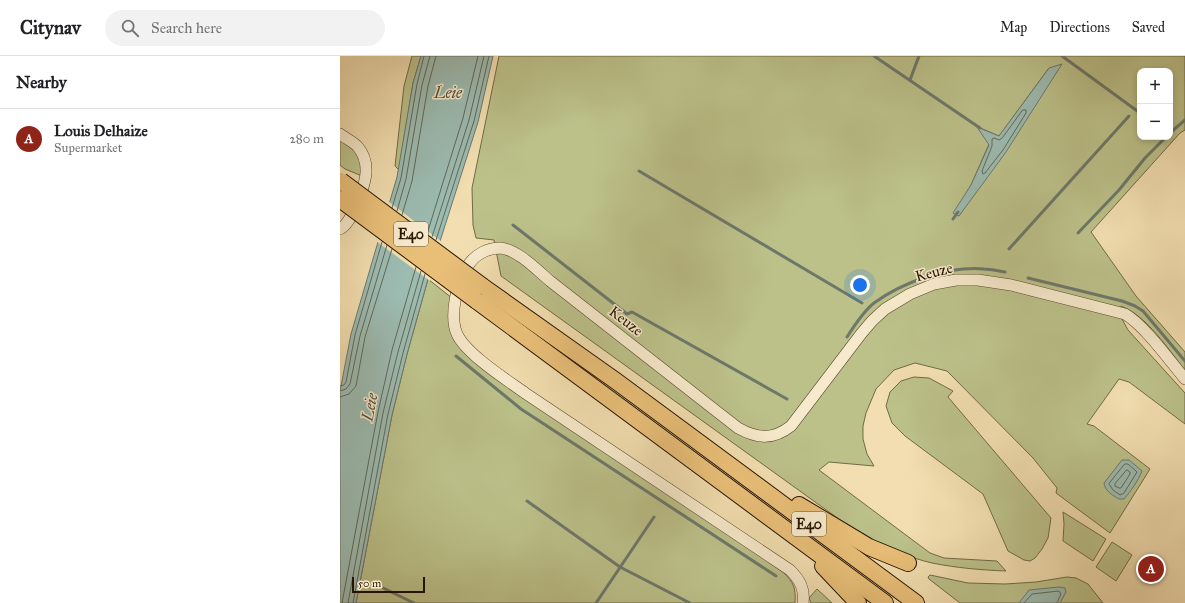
<!DOCTYPE html>
<html lang="en">
<head>
<meta charset="utf-8">
<style>
  body { margin:0; font-family:"IM FELL Great Primer",serif; background:#f2f2f2; color:#202124 }
  .controls { position:absolute; right:12px; top:12px; display:grid; overflow:hidden; border-radius:8px; box-shadow:0 2px 6px #0003 }
  .controls button { width:36px; height:36px; display:grid; place-items:center; padding:0; border:0; border-bottom:1px solid #e0e0e0; background:#fff; color:#202124; font:20px sans-serif }
  .scale { position:absolute; left:12px; bottom:10px; width:73px; box-sizing:border-box; padding-left:4px; border:2px solid #261400; border-top:0; font-size:11px; line-height:14px; white-space:nowrap; color:#261400; -webkit-text-stroke:3px #f7eacc; paint-order:stroke }
  .you { position:absolute; left:520px; top:229px; width:14px; height:14px; margin:-10px; border:3px solid #fff; border-radius:50%; background:#1a73e8; box-shadow:0 0 0 6px #1a73e833 }
  .badge { display:grid; place-items:center; width:26px; height:26px; border-radius:50%; background:#8f2418; color:#fff; font-size:13px; font-weight:700 }
  .pin { position:absolute; translate:-50% -50%; border:2px solid #fff; box-shadow:0 1px 4px #0006 }
  .list { margin:0; padding:0; list-style:none }
  h2 { display:flex; justify-content:space-between; align-items:center; height:52px; margin:0; padding:0 16px; font-size:17px }
  h2 small { font-size:13px; font-weight:400; color:#757577 }
  .list li { display:grid; grid-template-columns:26px 1fr auto; gap:12px; align-items:center; box-sizing:border-box; height:60px; padding:0 16px; border-top:1px solid #e0e0e0 }
  .list b { display:block; font-size:15px; white-space:nowrap }
  .list p { margin:0; font-size:13px; white-space:nowrap; color:#757577 }
  .list em { font-size:13px; font-style:normal; color:#757577 }
  .icon { flex:none; width:22px; height:22px; fill:none; stroke:currentColor; stroke-width:2; stroke-linecap:round; stroke-linejoin:round }
  .map { position:relative; flex:none; width:845px; height:547px; overflow:hidden }
  header { display:flex; align-items:center; gap:24px; box-sizing:border-box; height:56px; padding:0 20px; background:#fff; border-bottom:1px solid #e0e0e0 }
  header strong { font-size:19px }
  nav { display:flex; gap:22px; margin-inline-start:auto; font-size:14px }
  .search { width:280px; height:36px; background:#f2f2f2; display:flex; align-items:center; gap:10px; box-sizing:border-box; padding:0 14px; border-radius:22px; color:#757577; font-size:15px }
  main { display:flex }
  aside { flex:1; background:#fff }
  .map>svg:first-child { display:block }
</style>
</head>
<body>
<header>
<strong>Citynav</strong>
<div class="search"><svg class="icon" aria-label="search" viewBox="0 0 24 24"><circle cx="10" cy="10" r="6"/><path d="M15 15l6 6"/></svg>Search here</div>
<nav><a>Map</a><a>Directions</a><a>Saved</a></nav>
</header>
<main>
<aside>
<h2>Nearby<small></small></h2>
<ul class="list">
<li><span class="badge">A</span><div><b>Louis Delhaize</b><p>Supermarket</p></div><em>280 m</em></li>
</ul>
</aside>
<div class="map">
<svg width="845" height="547" viewBox="0 0 845 547">
  <rect width="100%" height="100%" fill="#f2deb0"/>
  <filter id="stains"><feTurbulence type="fractalNoise" baseFrequency=".005" numOctaves="4"/><feColorMatrix values="0 0 0 0 .2 0 0 0 0 .09 0 0 0 0 .02 0 0 0 .5 -.17"/></filter>
  <radialGradient id="worn" r=".72"><stop offset=".6" stop-color="#630" stop-opacity="0"/><stop offset="1" stop-color="#630" stop-opacity=".3"/></radialGradient>
  <g fill="#bcc18a" stroke="#716a45" fill-rule="evenodd">
    <path d="M72,0H81L73,27L59,114L55,110L64,30Z"/>
    <path d="M159,0H845V74L840,77L751,176L796,240L845,296V314C828,293 807,260 781,250L782,263L788,274L845,337V368L789,326L779,323L747,368L754,370L810,413L770,477L716,437L717,432L693,402L607,315L575,307L554,314L536,333L526,357L523,370V383L527,398L534,410L489,406L479,414L590,497L604,502L657,505L666,515C641,514 617,512 592,507C570,502 549,492 528,484L161,220L154,184L136,182L133,169L132,132ZM709,12L619,160L614,157L631,129L649,88L638,71L659,80ZM800,15H830V81H800Z"/>
    <path d="M0,83C16,95 21,99 22,120L5,113L0,109Z"/>
    <path d="M88,223L112,242L113,278L271,399L443,516C454,527 456,532 455,547H16L52,359L67,298Z"/>
    <path d="M574,321L589,322L613,335L608,341L711,462L708,482L702,493L695,502L690,505L684,504L668,495L643,438L565,380L552,367L546,350L550,336L561,325Z"/>
    <path d="M723,456L766,483L753,505L723,485L724,468Z"/>
    <path d="M772,486L792,499L776,525L756,511Z"/>
    <path d="M590,519L628,527L665,528L696,526L727,521L736,522L748,528L763,547H620L589,523L588,521Z"/>
    <path d="M477,533L492,547H471L469,542Z"/>
  </g>
  <g fill="#9cbbb1" stroke="#6d786a">
    <path d="M81,0H153L138,66L88,223L67,298L52,359L16,547H0V335L11,278L57,121L73,27Z"/>
    <path d="M722,8L666,96L619,160L613,157L631,129L649,89L637,71L659,80L709,12Z"/>
    <path d="M782,404H789L802,415C798,425 791,435 784,443H779C772,439 765,435 764,427Z"/>
    <path d="M719,531L725,532L726,536L720,547H679L689,534Z"/>
  </g>
  <path fill="#f2deb0" d="M48,145L102,186L90,225L36,185Z"/>
  <g fill="none" stroke-linecap="round" stroke-linejoin="round">
    <g stroke="#616858" stroke-width="1">
      <path d="M683,54H686V57L663,94L645,117L643,118L642,115L652,90V83L654,82L659,84L662,82Z"/>
      <path d="M52,152L61,122L77,28L84,0"/>
      <path d="M57,155L66,123L82,29L90,0"/>
      <path d="M62,159L72,125L88,30L96,0"/>
      <path d="M87,178L123,62L138,0"/>
      <path d="M92,181L129,64L144,0"/>
      <path d="M96,184L134,65L149,0"/>
      <path d="M0,330L4,329L6,326L15,279L42,186"/>
      <path d="M0,335L6,333L10,328L20,280L47,189"/>
      <path d="M0,341L9,338L16,330L25,281L52,193"/>
      <path d="M785,408H788L797,416L784,437L780,439L773,434L769,428Z"/>
      <path d="M787,414L790,416V418L781,432H779L775,430V428Z"/>
      <path d="M2,547L38,356L52,294L76,211"/>
      <path d="M8,547L43,357L58,296L81,215"/>
      <path d="M13,547L48,358L63,297L85,218"/>
      <path d="M684,547L692,538L719,535L721,538L717,547"/>
    </g>
    <g stroke="#6d786a" stroke-width="3">
      <path d="M534,0L640,72"/>
      <path d="M722,0L800,57"/>
      <path d="M570,24L579,0"/>
      <path d="M830,77L845,64"/>
      <path d="M299,115L522,247"/>
      <path d="M613,163L618,156"/>
      <path d="M173,169L287,258L292,256L447,343"/>
      <path d="M738,177L779,134L805,102L826,81"/>
      <path d="M669,193L789,60"/>
      <path d="M688,222L782,245L795,250L803,255L845,305"/>
      <path d="M507,281C514,270 524,255 534,247C563,226 608,210 644,213C651,213 658,215 665,216"/>
      <path d="M116,300L181,353L436,520"/>
      <path d="M187,445L280,511L350,547"/>
      <path d="M39,530L74,547"/>
      <path d="M256,547L314,461"/>
    </g>
    <g stroke="#59462c" stroke-width="12">
      <g id="minor">
        <path d="M0,78C5,82 14,86 18,91C33,109 24,131 16,150C12,158 8,169 0,173"/>
        <path d="M463,547C465,533 460,524 450,514L185,337C167,324 126,298 117,278C109,260 117,223 129,208C136,198 148,192 160,192C177,193 197,214 210,225L398,372C418,383 433,384 451,370L521,278L532,265L545,253L570,238L594,228L616,224H638L671,229L785,258C805,270 829,304 845,323"/>
      </g>
    </g>
    <g stroke="#261400" stroke-width="18">
      <g id="highway">
        <path d="M142,230L276,325L576,547"/>
        <path d="M137,245L545,547"/>
        <path d="M459,449L529,491L568,507"/>
        <path d="M483,510L518,547"/>
      </g>
    </g>
    <use href="#minor" stroke="#f7eacc" stroke-width="11"/>
    <use href="#highway" stroke="#e9bf78" stroke-width="16"/>
    <g stroke="#261400" stroke-width="18" stroke-linecap="butt">
      <g id="highway-bridge">
        <path d="M1,125L142,230"/>
        <path d="M0,143L137,245"/>
      </g>
    </g>
    <use href="#highway-bridge" stroke="#e9bf78" stroke-width="16"/>
  </g>
  <g text-anchor="middle" stroke-width="3" stroke-linejoin="round" paint-order="stroke">
    <g fill="#f7eacc" stroke="#65543d" stroke-width="1">
      <rect x="54" y="166" width="34" height="24" rx="3"/>
      <rect x="452" y="456" width="34" height="24" rx="3"/>
    </g>
    <g font-size="14" font-weight="bold" fill="#261400">
      <text x="71" y="183">E40</text>
      <text x="469" y="473">E40</text>
    </g>
    <g font-size="15" fill="#261400" stroke="#f7eacc">
      <text transform="translate(594 216) rotate(-14)" y="5">Keuze</text>
      <text transform="translate(286 265) rotate(38)" y="5">Keuze</text>
    </g>
    <g font-size="16" font-style="italic" fill="#4f4e3e" stroke="#f7eacc">
      <text x="108" y="42">Leie</text>
      <text transform="translate(29 351) rotate(-79)" y="6">Leie</text>
    </g>
  </g>
  <rect width="100%" height="100%" filter="url(#stains)"/>
  <rect width="100%" height="100%" fill="url(#worn)"/>
</svg>
<div class="controls">
<button>+</button>
<button>−</button>
</div>
<div class="scale">50 m</div>
<div class="you"></div>
<div class="pin badge" style="left:811px;top:513px">A</div>
</div>
</main>
</body>
</html>
